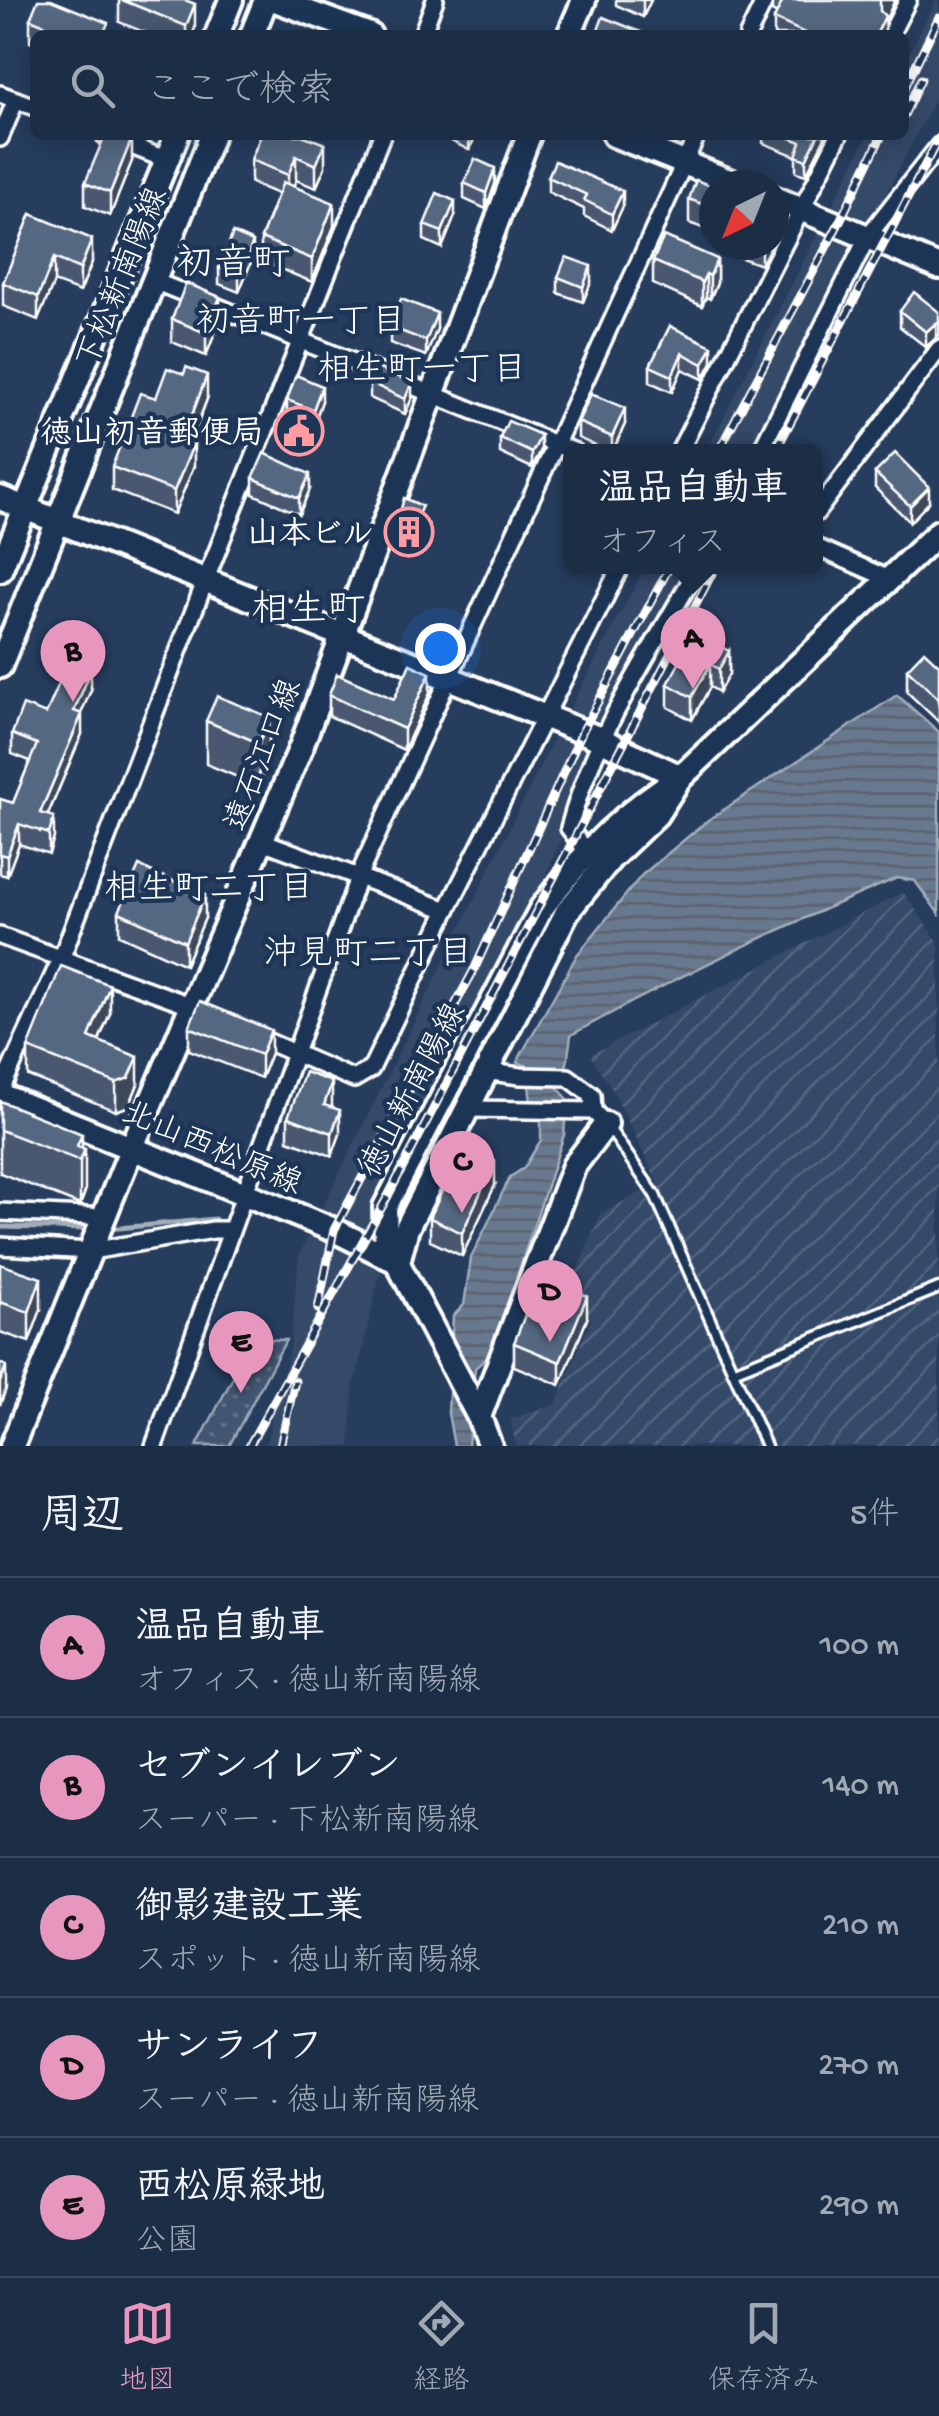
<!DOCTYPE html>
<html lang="ja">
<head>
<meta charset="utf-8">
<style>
  body { margin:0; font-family:"Gochi Hand","Klee One",sans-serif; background:#293a51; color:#f1f3f6 }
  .compass { position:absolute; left:699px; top:170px; width:90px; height:90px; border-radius:50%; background:#1c2e46; box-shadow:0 5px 25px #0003; rotate:223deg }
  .you { position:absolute; left:440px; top:648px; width:35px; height:35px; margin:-25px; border:8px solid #fff; border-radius:50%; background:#1a73e8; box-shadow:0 0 0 15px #1a73e833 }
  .badge { display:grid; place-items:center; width:65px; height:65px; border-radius:50%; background:#e797bd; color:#111; font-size:32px; font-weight:700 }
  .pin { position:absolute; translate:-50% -82px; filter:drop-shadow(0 2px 5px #0008) }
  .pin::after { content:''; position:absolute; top:52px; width:35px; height:30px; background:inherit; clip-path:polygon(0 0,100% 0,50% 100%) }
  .popup { position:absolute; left:563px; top:444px; width:260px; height:130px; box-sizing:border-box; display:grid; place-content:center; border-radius:15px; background:#1c2e46; filter:drop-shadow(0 2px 8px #0005); font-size:32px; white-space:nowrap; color:#a0a8b3 }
  .popup b { font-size:38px; color:#f1f3f6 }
  .popup::after { content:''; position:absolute; left:50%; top:100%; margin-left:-20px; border:20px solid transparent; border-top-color:#1c2e46 }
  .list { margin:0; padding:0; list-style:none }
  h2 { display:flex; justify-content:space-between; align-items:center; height:130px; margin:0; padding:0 40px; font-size:42px }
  h2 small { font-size:32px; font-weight:400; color:#a0a8b3 }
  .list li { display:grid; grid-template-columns:65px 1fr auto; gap:30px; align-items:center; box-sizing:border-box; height:140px; padding:0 40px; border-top:2px solid #3a4a5f }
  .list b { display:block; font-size:38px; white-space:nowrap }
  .list p { margin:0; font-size:32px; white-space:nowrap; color:#a0a8b3 }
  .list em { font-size:32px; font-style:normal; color:#a0a8b3 }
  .icon { flex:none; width:55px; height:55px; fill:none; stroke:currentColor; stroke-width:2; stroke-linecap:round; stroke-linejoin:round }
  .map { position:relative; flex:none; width:939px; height:1446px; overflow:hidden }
  .search { position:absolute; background:#1c2e46; box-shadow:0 5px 25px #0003; left:30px; right:30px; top:30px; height:110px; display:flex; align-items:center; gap:25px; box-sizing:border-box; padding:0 35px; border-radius:15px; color:#a0a8b3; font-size:38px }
  .sheet { height:830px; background:#1c2e46 }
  nav { display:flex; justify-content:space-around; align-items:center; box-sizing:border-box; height:140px; border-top:2px solid #3a4a5f; background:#1c2e46; font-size:28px; color:#a0a8b3 }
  nav a { display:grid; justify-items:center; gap:5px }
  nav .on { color:#e797bd }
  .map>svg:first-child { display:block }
</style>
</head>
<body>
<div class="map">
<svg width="939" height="1446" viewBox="0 0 939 1446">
  <defs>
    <pattern id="industrial-furrows" width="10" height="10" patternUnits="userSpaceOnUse" patternTransform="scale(2.5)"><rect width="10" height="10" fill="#344a68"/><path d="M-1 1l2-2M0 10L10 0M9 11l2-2" fill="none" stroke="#52657f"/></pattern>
    <pattern id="grass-dots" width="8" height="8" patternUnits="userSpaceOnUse" patternTransform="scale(2.5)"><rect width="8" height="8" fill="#425672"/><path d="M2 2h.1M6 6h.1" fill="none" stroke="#5e6f87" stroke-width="1.8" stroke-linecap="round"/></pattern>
    <pattern id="water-rules" width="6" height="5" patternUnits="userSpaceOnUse" patternTransform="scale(2.5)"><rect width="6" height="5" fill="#67788e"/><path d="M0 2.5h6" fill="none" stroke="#5a626d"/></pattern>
  </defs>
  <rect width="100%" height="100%" fill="#263d5e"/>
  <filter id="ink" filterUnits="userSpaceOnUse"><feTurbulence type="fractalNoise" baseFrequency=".01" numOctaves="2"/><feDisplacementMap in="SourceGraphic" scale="20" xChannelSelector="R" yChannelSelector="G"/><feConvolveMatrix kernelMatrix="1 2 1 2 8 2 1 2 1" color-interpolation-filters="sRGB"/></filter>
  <g filter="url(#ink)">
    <g fill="#344a68">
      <path d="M936,0H939V91L754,451L706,452L868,135H904V64Z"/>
      <path d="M645,567H695L618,719L508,955L379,1279L353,1390L350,1446H265L290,1347L299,1255L555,736Z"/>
    </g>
    <path fill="url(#industrial-furrows)" d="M903,892L939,942V1446H516L510,1419L556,1404L591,1319L568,1293L600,1214L658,1183L612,1089L590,1055Z"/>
    <path fill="url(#grass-dots)" stroke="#a0aab8" stroke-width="2.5" d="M253,1339L286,1340L229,1446H197Z"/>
    <path fill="url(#water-rules)" stroke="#a4aebb" stroke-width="2.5" d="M897,695L939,732V914L915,881L897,878C785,925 677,976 571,1035L567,1064L557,1087L567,1098L564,1135L491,1354L475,1368L468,1446H454L448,1413L453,1316L464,1305L471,1258L510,1177L524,1168L541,1140V1121L531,1103L527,1066L517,1062L577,955L642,875L708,820Z"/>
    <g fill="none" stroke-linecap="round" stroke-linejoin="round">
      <g stroke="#a4aebb" stroke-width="5">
        <path d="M0,1227L92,1229"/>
        <path d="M108,1229L215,1219"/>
      </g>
      <g stroke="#fff" stroke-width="15">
        <g id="lane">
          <path d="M609,1128L655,1195L766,1446"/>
          <path d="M733,1371L939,1288"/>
        </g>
      </g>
      <g stroke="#fff" stroke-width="22">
        <g id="street">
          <path d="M422,35L435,0"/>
          <path d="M748,35L765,0"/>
          <path d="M890,35L908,0"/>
          <path d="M0,94L35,107"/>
          <path d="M104,135L167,160"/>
          <path d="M0,138L16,100"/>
          <path d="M154,281L575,452"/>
          <path d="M679,452L839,135"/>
          <path d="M760,452L868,236L939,146"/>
          <path d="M816,513L939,349"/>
          <path d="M816,547L889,579"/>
          <path d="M262,841L447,910"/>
          <path d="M588,853L569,828C594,734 651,651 699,566"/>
          <path d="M0,936L198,1008"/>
          <path d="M255,1036L354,1079L371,1069L447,910L621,566"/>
          <path d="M484,1071L520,1076L568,1077L592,1095L593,1111"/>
          <path d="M0,1092L61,959L206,579L382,135"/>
          <path d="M467,1109L593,1111L606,1124"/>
          <path d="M0,1212L106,1217"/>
          <path d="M0,1246L91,1251L213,1230H230"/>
          <path d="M154,1446L359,875L697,135"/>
        </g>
      </g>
      <g stroke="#fff" stroke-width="30">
        <g id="secondary">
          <path d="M275,0L370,35"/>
          <path d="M217,35L231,0"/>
          <path d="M252,35L266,0"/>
          <path d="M569,35L584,0"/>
          <path d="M614,135L739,185"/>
          <path d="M774,198L939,267"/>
          <path d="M0,498L593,736L681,777"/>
          <path d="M0,570L177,135"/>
          <path d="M0,666L212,135"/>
          <path d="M0,1095L334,1230L398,1262"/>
          <path d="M398,1262L407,1228L567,912L610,859L656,815L676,784"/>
          <path d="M479,1417L574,1166L606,1124"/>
          <path d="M12,1446L132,1147L301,747L529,135"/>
          <path d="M490,1446L479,1417L386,1241L385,1207L541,909C579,857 626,810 681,777L939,532"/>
        </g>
      </g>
      <use href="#lane" stroke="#1d3557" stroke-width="8"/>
      <use href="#street" stroke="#1d3557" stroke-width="15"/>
      <use href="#secondary" stroke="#1d3557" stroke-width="22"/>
      <g stroke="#fff" stroke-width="9">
        <g id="rail">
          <path d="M904,89L939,17"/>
          <path d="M904,115L921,79"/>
          <path d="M718,452L837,227L882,135"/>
          <path d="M775,452L939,138"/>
          <path d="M318,1309L334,1230L475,968L582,732L670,566"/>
          <path d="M249,1446L388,1196L716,566"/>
          <path d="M280,1446L295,1381"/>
        </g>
      </g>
      <use href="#rail" stroke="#1d3557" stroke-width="5" stroke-dasharray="15" stroke-linecap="butt"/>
    </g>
    <g fill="#49596f" stroke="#fff" stroke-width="2.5">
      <path d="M119,0H185L195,28L192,35H151L119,22Z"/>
      <path d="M616,0H651L643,17L616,5Z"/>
      <path d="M772,0H895L885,21V35H774V19L777,14L772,11Z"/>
      <path d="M30,19L108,35H35V44L30,42Z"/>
      <path d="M261,135L325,167L316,188L296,180L293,186L334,226L312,282L261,261V238L278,194L251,183V160Z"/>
      <path d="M439,135H476L469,150Z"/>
      <path d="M763,135H826L806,175L796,172V156L763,143Z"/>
      <path d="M132,161L110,216L85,206V183Z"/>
      <path d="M548,177L623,206L612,230L584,216V209L548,192Z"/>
      <path d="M464,183L495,184L486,209L464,199Z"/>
      <path d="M714,187V232L689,223V199Z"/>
      <path d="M31,214L92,262L80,292L54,282L38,320L3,306V283Z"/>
      <path d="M455,216L442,248L424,240V225Z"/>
      <path d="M722,245H771L761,265L722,251Z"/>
      <path d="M253,257L239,292L219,284V268Z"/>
      <path d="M717,259V283L710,299L706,297L702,306L653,284V261Z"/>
      <path d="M558,277L591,282L583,302L558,293Z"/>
      <path d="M900,311L939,312V340L936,338L926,347L900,327Z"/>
      <path d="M172,319L220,320L206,356L172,342Z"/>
      <path d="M670,326L712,362L703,379L682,369L672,392L650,382V366Z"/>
      <path d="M390,327L437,329L426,356L390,343Z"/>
      <path d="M370,383L412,398L405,414L370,398Z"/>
      <path d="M207,399L191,442L194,466L174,514L112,490V467Z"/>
      <path d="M287,400L322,401L313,426L287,416Z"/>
      <path d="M578,422L625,424L613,452H609L578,438Z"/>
      <path d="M500,438L541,450L532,468L500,453Z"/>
      <path d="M875,473L929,502L910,522L875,488Z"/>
      <path d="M253,478L310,489L299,514L253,494Z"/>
      <path d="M422,521L428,539L421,554L396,543V527Z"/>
      <path d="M729,651V674L719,692L710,687L692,720L668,707V684Z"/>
      <path d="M939,665V722L907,692V669Z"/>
      <path d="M91,690L81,713L82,734L48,815L54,837L49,854L19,844L7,876L0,874V799L13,803L30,761L12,754V734Z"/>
      <path d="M430,693L404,750L329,716V695L394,699Z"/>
      <path d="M269,717V761L259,786L206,764V721Z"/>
      <path d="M119,912L205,918L185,965L119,935Z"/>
      <path d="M110,1013L99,1041L138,1084L129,1106L116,1111L28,1076V1048Z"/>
      <path d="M189,1027L271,1053L261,1078L189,1050Z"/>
      <path d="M0,1101L82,1148L85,1192L80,1205L0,1173Z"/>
      <path d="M332,1106L340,1134L332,1156L288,1140V1117Z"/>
      <path d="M495,1185L462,1256L430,1241V1218Z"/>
      <path d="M0,1264L41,1309L29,1342L0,1332Z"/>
      <path d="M587,1319L560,1385L514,1366V1343Z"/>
    </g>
    <g fill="#3c485a" stroke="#fff" stroke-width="2.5">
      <path d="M643,0H651L643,17Z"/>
      <path d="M880,0H895L885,21V35H876Z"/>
      <path d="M195,4V28L192,35H186V26Z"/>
      <path d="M469,135H476L469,150Z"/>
      <path d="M818,135H826L806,175V160Z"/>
      <path d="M132,138V161L110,216V193Z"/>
      <path d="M325,144V167L316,188V165Z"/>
      <path d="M296,156V180L288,199V175Z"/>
      <path d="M495,168V184L486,209V193Z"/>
      <path d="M623,191V206L612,230V214Z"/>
      <path d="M455,201V216L442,248V232Z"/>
      <path d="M334,203V226L312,282V259Z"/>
      <path d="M777,211V234L774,239V216Z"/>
      <path d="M92,239V262L80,292V269Z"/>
      <path d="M253,242V257L239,292V276Z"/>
      <path d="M761,245H771L761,265Z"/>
      <path d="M54,258V282L38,320V297Z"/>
      <path d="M717,259V283L710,299V276Z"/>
      <path d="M591,266V282L583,302V287Z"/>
      <path d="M706,274V297L702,306V282Z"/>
      <path d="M220,297V320L206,356V333Z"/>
      <path d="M437,313V329L426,356V341Z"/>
      <path d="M936,323V338L926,347V332Z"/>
      <path d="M712,346V362L703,379V364Z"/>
      <path d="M682,353V369L672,392V376Z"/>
      <path d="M207,375V399L183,462V439Z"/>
      <path d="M412,382V398L405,414V399Z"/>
      <path d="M322,386V401L313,426V410Z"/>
      <path d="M625,408V424L612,452V437Z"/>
      <path d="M541,435V450L532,468V453Z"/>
      <path d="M194,443V466L174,514V491Z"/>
      <path d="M310,474V489L299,514V498Z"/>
      <path d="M929,487V502L910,522V506Z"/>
      <path d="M428,524V539L421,554V538Z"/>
      <path d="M729,651V674L719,692V669Z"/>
      <path d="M710,664V687L692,720V697Z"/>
      <path d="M91,670V690L74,730V711Z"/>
      <path d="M430,673V693L404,750V729Z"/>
      <path d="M82,714V734L40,833V813Z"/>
      <path d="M269,717V761L259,786V743Z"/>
      <path d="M54,817V837L49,854V834Z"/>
      <path d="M19,824V844L7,876V856Z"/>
      <path d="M205,895V918L185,965V942Z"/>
      <path d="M110,985V1013L89,1064V1037Z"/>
      <path d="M271,1030V1053L261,1078V1055Z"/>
      <path d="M138,1057V1084L129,1106L116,1111V1083Z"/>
      <path d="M332,1082V1106L324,1128V1105Z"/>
      <path d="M340,1110V1134L332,1156V1133Z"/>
      <path d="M82,1134V1157L85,1149V1192L80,1205V1161L77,1146Z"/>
      <path d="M495,1161V1185L462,1256V1233Z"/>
      <path d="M41,1278V1309L29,1342V1312Z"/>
      <path d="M587,1296V1319L560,1385V1362Z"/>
      <path d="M6,1366V1389L0,1405V1382Z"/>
    </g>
    <g fill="#556781" stroke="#fff" stroke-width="2.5">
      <path d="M38,0H51L108,23L103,35H71L30,19Z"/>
      <path d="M122,0H185L195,4L186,26Z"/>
      <path d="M783,0H880V11L885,16L876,35H809L774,19Z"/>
      <path d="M603,17L648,35H596Z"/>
      <path d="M105,135H125L132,138L110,193L85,183Z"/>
      <path d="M261,135H302L325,144L316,165L296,156L288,175L251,160Z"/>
      <path d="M783,135H818L806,160L796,156L801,142Z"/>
      <path d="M475,159L495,168L486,193L464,183Z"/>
      <path d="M555,161L623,191L612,214L584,200L587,195L548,177Z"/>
      <path d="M696,180L714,187V209L689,199Z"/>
      <path d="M283,182L334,203L312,259L261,238Z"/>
      <path d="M437,193L455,201L442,232L424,225Z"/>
      <path d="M31,214L92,239L80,269L54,258L38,297L3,283Z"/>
      <path d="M233,233L253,242L239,276L219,268Z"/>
      <path d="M664,236L717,259L710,276L706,274L702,282L653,261Z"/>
      <path d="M566,257L591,266L583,287L558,277Z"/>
      <path d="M186,283L220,297L206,333L172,319Z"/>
      <path d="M914,292L939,312V324L936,323L926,332L900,311Z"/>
      <path d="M401,299L437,313L426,341L390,327Z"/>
      <path d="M670,326L712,346L703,364L682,353L672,376L650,366Z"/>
      <path d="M186,367L207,375L183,439L194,443L174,491L112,467L140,393L156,398L167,368L184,374Z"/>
      <path d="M377,368L412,382L405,399L370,383Z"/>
      <path d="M296,375L322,386L313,410L287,400Z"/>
      <path d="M591,394L625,408L612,437L578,422Z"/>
      <path d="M508,421L541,435L532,453L500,438Z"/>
      <path d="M264,453L310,474L299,498L253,478Z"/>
      <path d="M895,453L929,487L910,506L875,473Z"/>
      <path d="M404,498L422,506L416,519L428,524L421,538L396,527Z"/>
      <path d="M695,633L729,651L719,669L710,664L692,697L668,684Z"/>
      <path d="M924,651L939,665V699L907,669Z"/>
      <path d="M69,660L91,670L74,711L82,714L40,813L54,817L49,834L19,824L7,856L0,854V799L13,803L37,744L12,734L23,705L46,714Z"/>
      <path d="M410,664L430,673L404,729L329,695L337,674L394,699Z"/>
      <path d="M217,696L269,717L259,743L206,721Z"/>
      <path d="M139,866L205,895L185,942L119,912Z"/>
      <path d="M61,966L110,985L89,1037L138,1057L129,1078L116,1083L28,1048Z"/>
      <path d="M200,1001L271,1030L261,1055L189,1027Z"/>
      <path d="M305,1072L332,1082L324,1105L340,1110L332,1133L288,1117Z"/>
      <path d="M0,1101L82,1134L77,1146L85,1149L80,1161L0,1130Z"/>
      <path d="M462,1146L495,1161L462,1233L430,1218Z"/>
      <path d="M0,1264L41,1278L29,1312L0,1302Z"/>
      <path d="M540,1277L587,1296L560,1362L514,1343Z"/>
      <path d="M0,1363L6,1366L0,1382Z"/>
    </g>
  </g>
  <defs>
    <g id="civic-ring" transform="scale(2.5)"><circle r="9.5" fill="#1d3557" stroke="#ff9aa2" stroke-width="1.5"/><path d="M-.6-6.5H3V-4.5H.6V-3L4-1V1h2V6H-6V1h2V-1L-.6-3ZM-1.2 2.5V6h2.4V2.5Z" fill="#ff9aa2"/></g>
    <g id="building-ring" transform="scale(2.5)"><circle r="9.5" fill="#1d3557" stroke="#ff9aa2" stroke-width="1.5"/><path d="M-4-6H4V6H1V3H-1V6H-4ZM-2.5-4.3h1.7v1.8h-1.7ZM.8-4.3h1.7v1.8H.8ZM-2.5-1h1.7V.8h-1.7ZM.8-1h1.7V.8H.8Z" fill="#ff9aa2"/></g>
  </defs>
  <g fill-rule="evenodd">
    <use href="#civic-ring" x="299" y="431"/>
    <use href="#building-ring" x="409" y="532"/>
  </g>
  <g text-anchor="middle" stroke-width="9" stroke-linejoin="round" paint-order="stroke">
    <g font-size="32" fill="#fff" stroke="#1d3557">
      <text transform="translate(120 277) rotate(-68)" y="11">下松新南陽線</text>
      <text transform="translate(261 754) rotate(-69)" y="11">遠石江口線</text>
      <text transform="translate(410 1089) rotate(-62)" y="11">徳山新南陽線</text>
      <text transform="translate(213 1146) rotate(23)" y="11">北山西松原線</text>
    </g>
    <g font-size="32" font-weight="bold" fill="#fff" stroke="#1d3557" text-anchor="end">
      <text x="264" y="442">徳山初音郵便局</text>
      <text x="374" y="543">山本ビル</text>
    </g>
    <g font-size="35" fill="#fff" stroke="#1d3557">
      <text x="301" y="331">初音町一丁目</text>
      <text x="422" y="379">相生町一丁目</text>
      <text x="209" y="898">相生町二丁目</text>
      <text x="368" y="963">沖見町二丁目</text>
    </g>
    <g font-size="38" fill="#fff" stroke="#1d3557">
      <text x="233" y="274">初音町</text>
      <text x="308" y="620">相生町</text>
    </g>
  </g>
</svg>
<svg class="compass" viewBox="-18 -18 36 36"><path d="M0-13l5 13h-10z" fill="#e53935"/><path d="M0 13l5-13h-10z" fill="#a0a8b3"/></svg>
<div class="you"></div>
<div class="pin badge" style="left:693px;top:689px">A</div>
<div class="popup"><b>温品自動車</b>オフィス</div>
<div class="pin badge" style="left:73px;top:702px">B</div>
<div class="pin badge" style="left:462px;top:1213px">C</div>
<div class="pin badge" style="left:550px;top:1342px">D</div>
<div class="pin badge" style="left:241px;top:1393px">E</div>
<div class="search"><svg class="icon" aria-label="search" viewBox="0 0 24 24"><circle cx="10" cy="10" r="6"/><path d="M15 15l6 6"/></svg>ここで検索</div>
</div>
<section class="sheet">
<h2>周辺<small>5件</small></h2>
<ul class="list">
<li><span class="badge">A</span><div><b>温品自動車</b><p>オフィス · 徳山新南陽線</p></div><em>100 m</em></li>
<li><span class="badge">B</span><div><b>セブンイレブン</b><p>スーパー · 下松新南陽線</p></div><em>140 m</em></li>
<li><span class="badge">C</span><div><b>御影建設工業</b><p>スポット · 徳山新南陽線</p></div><em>210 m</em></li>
<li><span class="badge">D</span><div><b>サンライフ</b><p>スーパー · 徳山新南陽線</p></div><em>270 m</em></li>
<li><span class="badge">E</span><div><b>西松原緑地</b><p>公園</p></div><em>290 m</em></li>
</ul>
</section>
<nav>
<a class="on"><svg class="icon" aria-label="map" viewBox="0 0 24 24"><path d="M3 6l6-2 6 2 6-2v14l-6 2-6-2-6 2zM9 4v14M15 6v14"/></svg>地図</a>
<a><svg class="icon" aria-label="directions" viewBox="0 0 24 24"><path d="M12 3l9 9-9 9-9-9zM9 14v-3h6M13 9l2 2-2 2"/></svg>経路</a>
<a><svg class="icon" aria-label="saved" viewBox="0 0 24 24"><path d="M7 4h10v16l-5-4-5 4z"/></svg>保存済み</a>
</nav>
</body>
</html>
